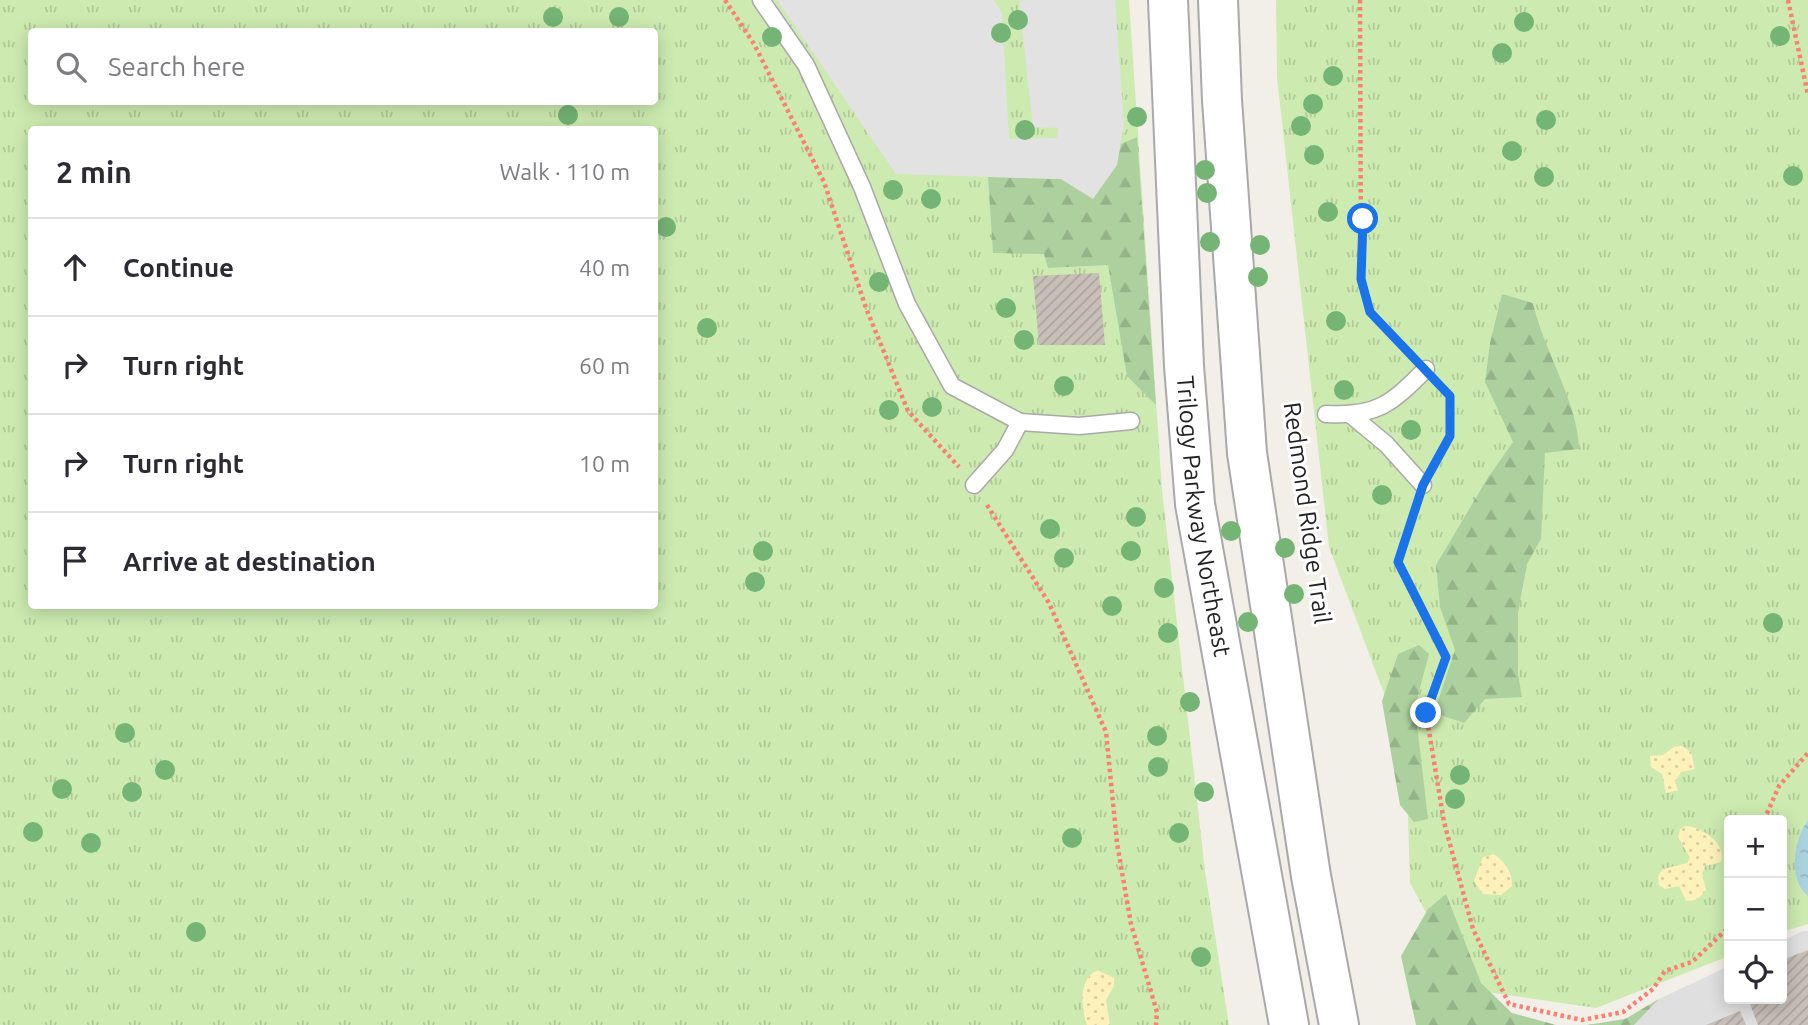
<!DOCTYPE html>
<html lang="en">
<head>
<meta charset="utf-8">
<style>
  body { margin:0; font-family:Ubuntu,sans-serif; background:#f2f2f3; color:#2b2b33 }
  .controls { position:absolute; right:21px; bottom:21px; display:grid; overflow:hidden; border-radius:7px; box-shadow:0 4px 18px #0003 }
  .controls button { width:63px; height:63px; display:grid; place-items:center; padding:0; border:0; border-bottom:2px solid #e1e1e2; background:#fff; color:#2b2b33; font:35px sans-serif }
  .stop { position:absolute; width:21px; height:21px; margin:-16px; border:5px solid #1a73e8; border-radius:50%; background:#fff }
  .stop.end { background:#1a73e8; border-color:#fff; box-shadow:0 2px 7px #0008 }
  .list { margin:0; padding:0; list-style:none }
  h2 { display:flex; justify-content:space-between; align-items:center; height:91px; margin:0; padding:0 28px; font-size:30px }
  h2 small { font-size:23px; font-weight:400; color:#7c7c81 }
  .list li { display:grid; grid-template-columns:46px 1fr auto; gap:21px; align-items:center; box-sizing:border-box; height:98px; padding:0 28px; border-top:2px solid #e1e1e2 }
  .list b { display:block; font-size:26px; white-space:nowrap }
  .list em { font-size:23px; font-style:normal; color:#7c7c81 }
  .icon { flex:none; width:38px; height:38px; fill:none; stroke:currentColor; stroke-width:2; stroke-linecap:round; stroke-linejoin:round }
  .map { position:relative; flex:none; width:1808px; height:1025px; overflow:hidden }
  .search { position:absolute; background:#fff; box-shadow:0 4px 18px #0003; left:28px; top:28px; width:630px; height:77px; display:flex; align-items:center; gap:18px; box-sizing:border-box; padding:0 24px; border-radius:7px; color:#7c7c81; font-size:26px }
  .panel { position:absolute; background:#fff; box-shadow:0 4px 18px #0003; left:28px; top:126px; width:630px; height:483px; border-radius:7px }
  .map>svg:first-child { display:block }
</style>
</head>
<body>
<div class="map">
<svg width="1808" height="1025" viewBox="0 0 1808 1025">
  <defs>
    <pattern id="grass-tufts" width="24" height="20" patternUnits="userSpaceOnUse" patternTransform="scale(1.75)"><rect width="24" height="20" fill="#cdebb0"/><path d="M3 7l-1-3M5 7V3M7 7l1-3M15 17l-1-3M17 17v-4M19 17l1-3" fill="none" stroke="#b0c997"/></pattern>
    <pattern id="forest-firs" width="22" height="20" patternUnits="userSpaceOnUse" patternTransform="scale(1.75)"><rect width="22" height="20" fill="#add19e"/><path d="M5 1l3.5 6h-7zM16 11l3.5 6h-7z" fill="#95b388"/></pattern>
    <pattern id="sand-dots" width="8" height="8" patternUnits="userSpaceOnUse" patternTransform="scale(1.75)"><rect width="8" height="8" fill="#fff1ba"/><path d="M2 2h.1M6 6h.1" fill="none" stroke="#dacea0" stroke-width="1.8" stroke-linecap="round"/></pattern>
    <pattern id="water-ripples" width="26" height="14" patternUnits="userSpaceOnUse" patternTransform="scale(1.75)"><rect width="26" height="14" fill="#aad3df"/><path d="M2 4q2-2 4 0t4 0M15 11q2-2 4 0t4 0" fill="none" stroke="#92b5bf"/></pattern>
    <pattern id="building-hatch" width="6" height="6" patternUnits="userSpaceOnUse" patternTransform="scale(1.75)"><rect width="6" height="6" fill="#c7bfb8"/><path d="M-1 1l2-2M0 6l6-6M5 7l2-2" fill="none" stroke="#aba49e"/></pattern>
  </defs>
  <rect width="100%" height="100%" fill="#f2efe9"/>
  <path fill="#e0dfdf" d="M1803,931H1808V1025H1634L1659,999L1729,966V999H1782V941Z"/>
  <g fill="url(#grass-tufts)" fill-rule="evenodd">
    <path d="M0,0H1129L1162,490L1205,871L1229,1025H0ZM32,32H654V102H32ZM32,130H654V606H32Z"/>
    <path d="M1276,0H1808V924L1782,932V820H1729V956L1596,1008L1467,989L1410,883L1406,752L1329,547L1277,77Z"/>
  </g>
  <g fill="url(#forest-firs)">
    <path d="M1137,137L1156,405L1127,376L1108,265L1048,268L1044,254L993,253L988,177L1062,179L1093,198L1116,165L1121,144Z"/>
    <path d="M1502,294L1533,303C1544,352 1578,402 1579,449L1545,453L1541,539L1527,564L1518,613V674L1522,697L1485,699L1464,723L1434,713L1455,650L1440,607L1436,565L1487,479L1513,442L1485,382L1490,343Z"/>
    <path d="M1419,645L1429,654L1415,707L1428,819L1414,822L1400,805L1382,701L1398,654Z"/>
    <path d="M1446,894L1481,983L1512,1013L1556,1025H1416L1401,956L1428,909Z"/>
    <path d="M1659,999L1634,1025H1587L1625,1019Z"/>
  </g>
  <g fill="url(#sand-dots)">
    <path d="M1682,746L1691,752L1695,769L1681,772L1675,782L1678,790L1666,793L1662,774L1651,767L1650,756L1663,755L1674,747Z"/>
    <path d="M1685,826C1702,827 1727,843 1721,862L1705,866L1702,874L1706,890C1700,898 1696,901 1686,901L1679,886L1665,889L1659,885L1658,876L1663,869L1687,863L1690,858L1678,837L1680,829Z"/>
    <path d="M1494,854C1506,863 1512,872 1512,886L1501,895L1483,894L1474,881L1483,857Z"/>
    <path d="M1097,970L1114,978V986L1106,1000L1110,1025H1087C1081,1007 1078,980 1097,970Z"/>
  </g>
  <path fill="#e2e2e2" d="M777,0H994L1002,13L1009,139L1057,138L1058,128L1033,127L1019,0H1115L1124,124L1117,165L1093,199L1061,179L896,174Z"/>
  <path fill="url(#water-ripples)" d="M1808,820V896C1787,880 1794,838 1808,820Z"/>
  <g fill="url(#building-hatch)">
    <path d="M1099,273L1105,345H1039L1033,276Z"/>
    <path d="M1808,950V1025H1758L1748,999H1782V960Z"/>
    <path d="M1740,1011L1746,1025H1706Z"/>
  </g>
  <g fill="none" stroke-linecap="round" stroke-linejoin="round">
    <g stroke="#a9a9a9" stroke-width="19">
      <g id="service">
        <path d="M761,0L806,65L862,187L907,304L952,386L1020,422L1079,426L1131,421"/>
        <path d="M1326,414C1377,417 1391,404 1426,369"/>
        <path d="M1351,415L1386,444L1423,485"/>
        <path d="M974,485L1005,450L1020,422"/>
      </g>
    </g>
    <g stroke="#a9a9a9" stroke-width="42">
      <g id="tertiary">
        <path id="s1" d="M1168,0L1184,366L1195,504L1289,1025"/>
        <path d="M1218,0L1222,100L1247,453L1311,876L1339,1025"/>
      </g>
    </g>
    <g stroke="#fa8072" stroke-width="4.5" stroke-dasharray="3.5 3.5" stroke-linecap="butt">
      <path d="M725,0L754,44L824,182L866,308L908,411L959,467"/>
      <path d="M1360,0L1361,279L1370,312L1409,352"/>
      <path d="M1788,0L1808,95"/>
      <path d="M1435,464L1450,436V396L1441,386"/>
      <path d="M987,505L1049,603L1106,732L1117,843L1131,924L1157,1012L1156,1025"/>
      <path d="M1416,507L1398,562L1446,657L1426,713L1444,822L1473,929L1509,1004L1582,1020L1623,1012L1653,989L1665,971L1692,962L1729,927"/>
      <path d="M1764,820L1779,786L1808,753"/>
    </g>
    <use href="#service" stroke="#fff" stroke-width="16"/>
    <use href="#tertiary" stroke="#fff" stroke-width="38"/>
  </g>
  <g fill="#74b475">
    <circle cx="553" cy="17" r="10"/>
    <circle cx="619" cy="17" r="10"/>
    <circle cx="1018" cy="20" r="10"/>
    <circle cx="1524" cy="22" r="10"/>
    <circle cx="1001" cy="33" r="10"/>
    <circle cx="1780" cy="36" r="10"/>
    <circle cx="772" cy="37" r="10"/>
    <circle cx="1502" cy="53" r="10"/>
    <circle cx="1333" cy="76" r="10"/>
    <circle cx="1313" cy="104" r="10"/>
    <circle cx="568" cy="115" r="10"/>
    <circle cx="1137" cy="117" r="10"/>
    <circle cx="1546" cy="120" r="10"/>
    <circle cx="1301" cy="126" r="10"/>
    <circle cx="1025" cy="130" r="10"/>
    <circle cx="1512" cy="151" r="10"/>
    <circle cx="1314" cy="155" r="10"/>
    <circle cx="1205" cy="170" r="10"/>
    <circle cx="1793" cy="176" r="10"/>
    <circle cx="1544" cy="177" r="10"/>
    <circle cx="893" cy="190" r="10"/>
    <circle cx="1207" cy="193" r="10"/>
    <circle cx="931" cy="199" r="10"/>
    <circle cx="1328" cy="212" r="10"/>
    <circle cx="666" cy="227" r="10"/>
    <circle cx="1210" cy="242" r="10"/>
    <circle cx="1260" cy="245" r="10"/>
    <circle cx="1258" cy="277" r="10"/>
    <circle cx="879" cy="282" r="10"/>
    <circle cx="1006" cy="308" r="10"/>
    <circle cx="1336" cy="321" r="10"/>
    <circle cx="707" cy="328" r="10"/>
    <circle cx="1024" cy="340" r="10"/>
    <circle cx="1064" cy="386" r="10"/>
    <circle cx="1344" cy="390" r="10"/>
    <circle cx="932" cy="407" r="10"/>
    <circle cx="889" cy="410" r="10"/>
    <circle cx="1411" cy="430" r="10"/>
    <circle cx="1382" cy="495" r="10"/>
    <circle cx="1136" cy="517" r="10"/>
    <circle cx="1050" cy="529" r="10"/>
    <circle cx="1231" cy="531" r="10"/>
    <circle cx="1285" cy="548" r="10"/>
    <circle cx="763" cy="551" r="10"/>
    <circle cx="1131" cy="551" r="10"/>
    <circle cx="1064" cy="558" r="10"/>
    <circle cx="755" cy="582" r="10"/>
    <circle cx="1164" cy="588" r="10"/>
    <circle cx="1294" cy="594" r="10"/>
    <circle cx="1112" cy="606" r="10"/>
    <circle cx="1248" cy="622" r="10"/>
    <circle cx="1773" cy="623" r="10"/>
    <circle cx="1168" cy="633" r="10"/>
    <circle cx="1190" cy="702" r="10"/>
    <circle cx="125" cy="733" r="10"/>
    <circle cx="1157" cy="736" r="10"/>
    <circle cx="1158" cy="767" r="10"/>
    <circle cx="165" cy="770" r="10"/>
    <circle cx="1460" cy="775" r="10"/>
    <circle cx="62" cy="789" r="10"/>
    <circle cx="132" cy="792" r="10"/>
    <circle cx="1204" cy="792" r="10"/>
    <circle cx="1455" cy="799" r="10"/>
    <circle cx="33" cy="832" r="10"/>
    <circle cx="1179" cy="833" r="10"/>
    <circle cx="1072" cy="838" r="10"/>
    <circle cx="91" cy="843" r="10"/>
    <circle cx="196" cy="932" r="10"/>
    <circle cx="1201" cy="957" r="10"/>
  </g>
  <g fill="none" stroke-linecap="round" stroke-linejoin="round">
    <path stroke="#1a73e8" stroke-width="9" d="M1363,219L1361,279L1370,312L1450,396V436L1423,485L1398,562L1446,657L1426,713"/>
  </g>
  <g text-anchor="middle" stroke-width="6" stroke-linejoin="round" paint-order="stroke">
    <g font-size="24" fill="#222" stroke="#fff">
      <text transform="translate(1307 513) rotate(82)" y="8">Redmond Ridge Trail</text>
      <text dy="8" stroke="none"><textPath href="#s1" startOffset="518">Trilogy Parkway Northeast</textPath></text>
    </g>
  </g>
</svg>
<div class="controls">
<button>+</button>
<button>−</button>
<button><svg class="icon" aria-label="locate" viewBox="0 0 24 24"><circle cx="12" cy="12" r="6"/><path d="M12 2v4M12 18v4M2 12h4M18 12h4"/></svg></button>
</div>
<div class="stop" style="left:1363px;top:219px"></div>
<div class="stop end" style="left:1426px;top:713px"></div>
<div class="search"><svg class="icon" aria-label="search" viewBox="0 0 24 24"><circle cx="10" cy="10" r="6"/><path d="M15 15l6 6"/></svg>Search here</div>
<section class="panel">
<h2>2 min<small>Walk · 110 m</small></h2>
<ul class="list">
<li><svg class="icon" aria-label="ahead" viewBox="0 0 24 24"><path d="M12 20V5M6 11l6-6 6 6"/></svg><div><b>Continue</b></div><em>40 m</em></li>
<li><svg class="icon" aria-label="right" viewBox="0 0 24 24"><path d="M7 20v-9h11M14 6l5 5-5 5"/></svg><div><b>Turn right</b></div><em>60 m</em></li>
<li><svg class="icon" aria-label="right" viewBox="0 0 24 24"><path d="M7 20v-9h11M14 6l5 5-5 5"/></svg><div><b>Turn right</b></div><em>10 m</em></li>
<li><svg class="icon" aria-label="arrive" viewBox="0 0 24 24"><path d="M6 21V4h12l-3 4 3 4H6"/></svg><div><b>Arrive at destination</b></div></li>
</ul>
</section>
</div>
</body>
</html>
